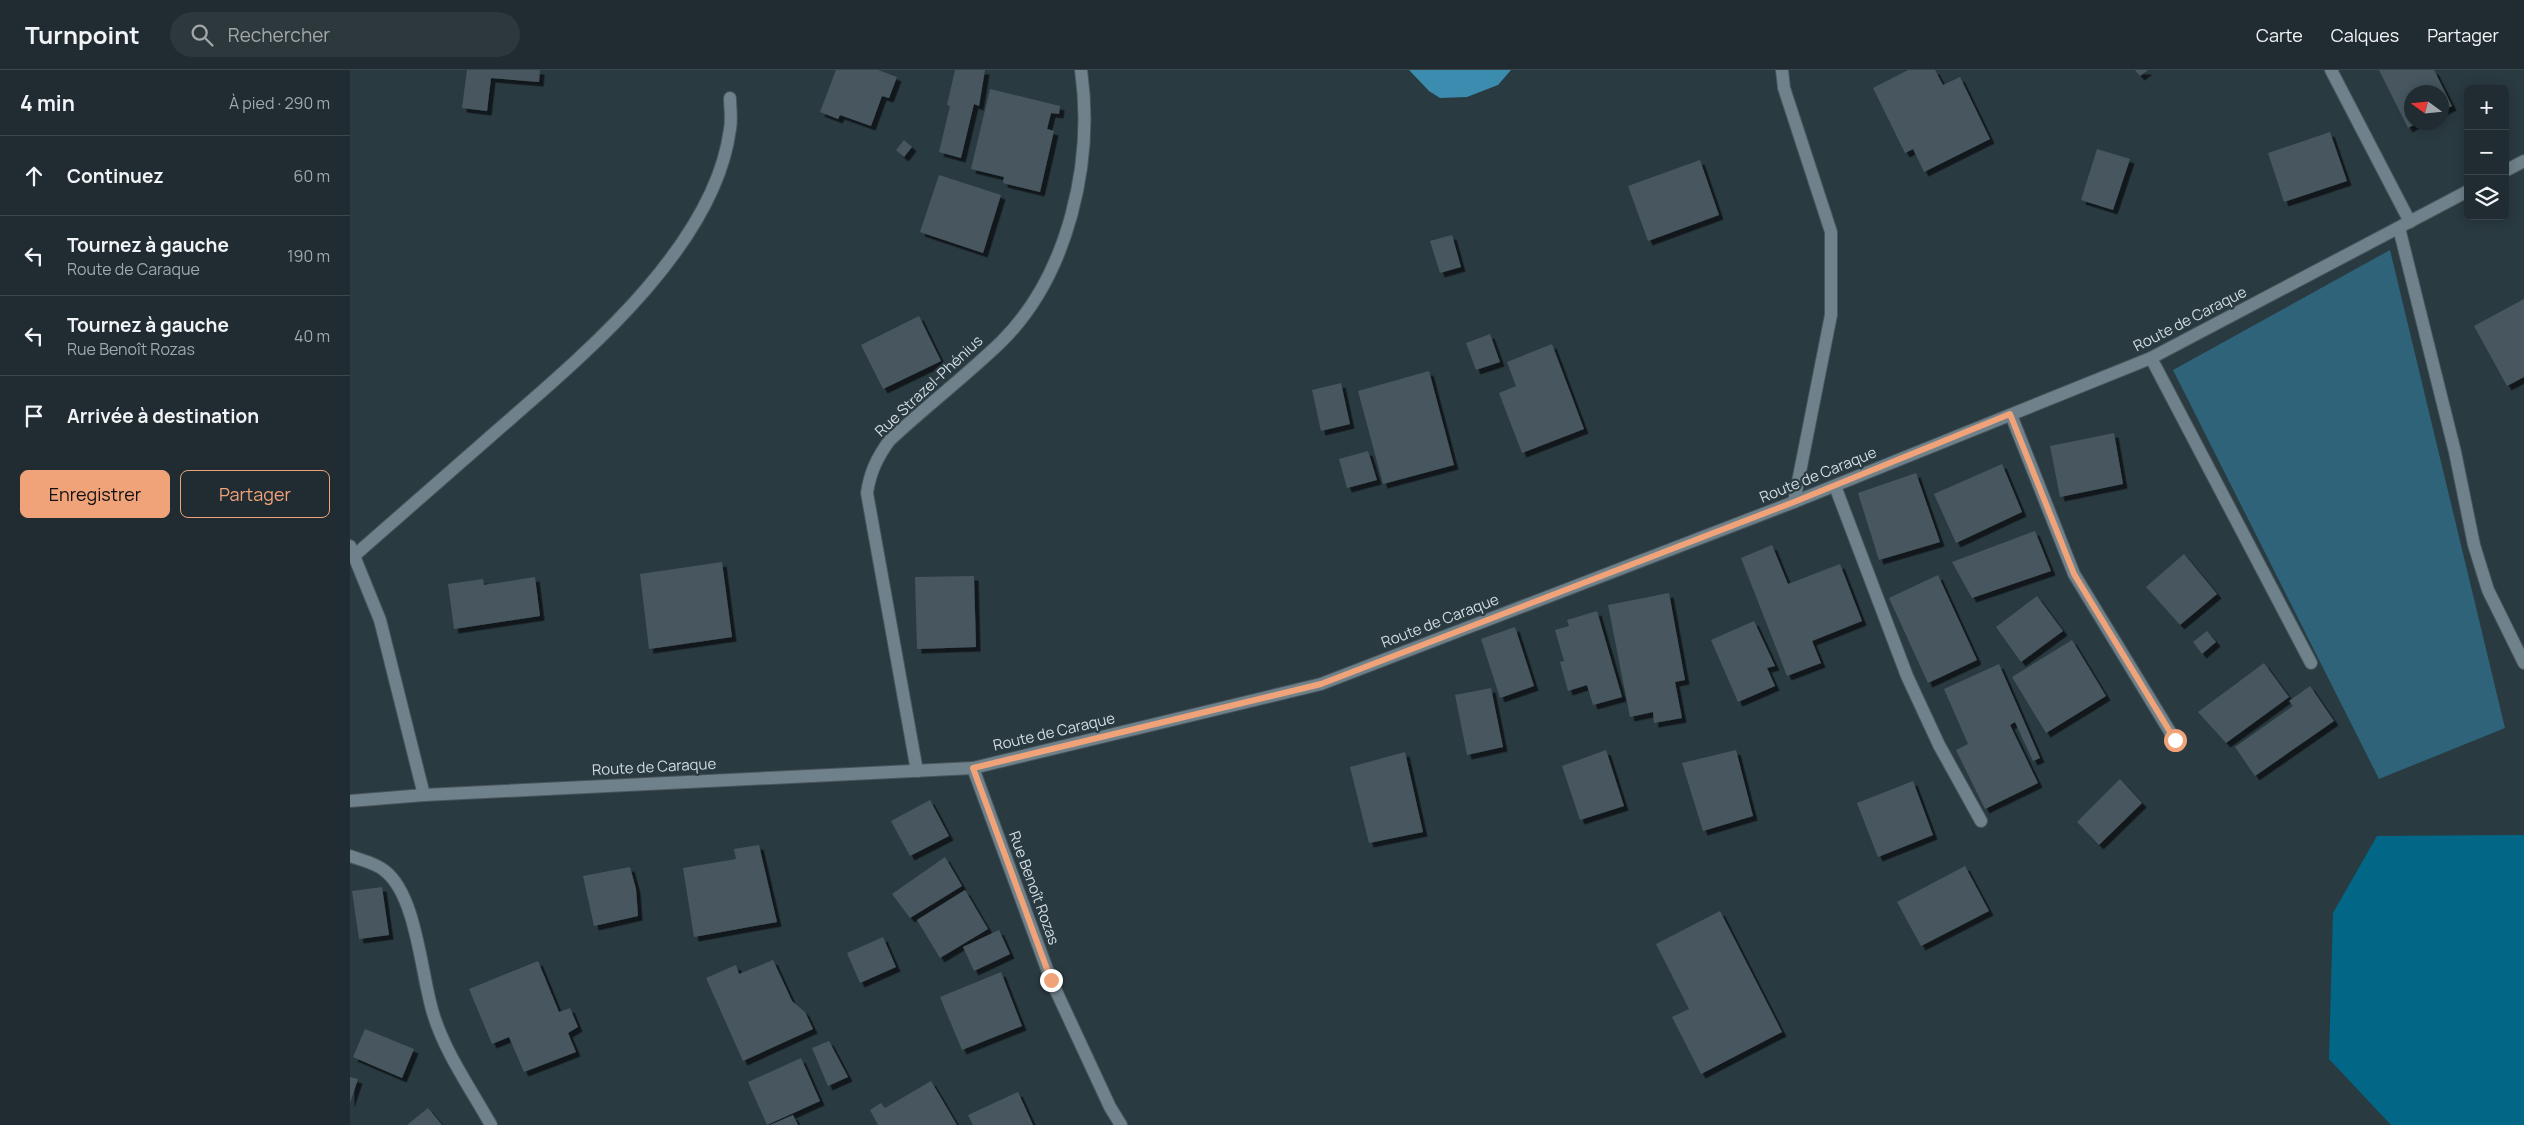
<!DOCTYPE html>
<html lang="fr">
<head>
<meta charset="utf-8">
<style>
  body { margin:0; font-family:Manrope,sans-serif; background:#2d383d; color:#f1f3f6 }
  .controls { position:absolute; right:15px; top:15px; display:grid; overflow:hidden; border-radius:8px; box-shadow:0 2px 12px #0003 }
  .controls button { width:45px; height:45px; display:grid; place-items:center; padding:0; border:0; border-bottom:1px solid #3d484d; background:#202c31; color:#f1f3f6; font:25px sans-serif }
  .compass { position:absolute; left:2054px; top:15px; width:45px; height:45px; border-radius:50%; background:#202c31; box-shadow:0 2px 12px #0003; rotate:285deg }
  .stop { position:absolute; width:15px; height:15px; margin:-11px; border:4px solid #f0a279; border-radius:50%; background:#fff }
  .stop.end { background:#f0a279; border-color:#fff; box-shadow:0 1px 5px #0008 }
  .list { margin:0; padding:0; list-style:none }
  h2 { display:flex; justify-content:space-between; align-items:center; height:65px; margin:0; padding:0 20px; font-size:21px }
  h2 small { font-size:16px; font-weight:400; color:#a2a7ab }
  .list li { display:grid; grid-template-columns:32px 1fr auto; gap:15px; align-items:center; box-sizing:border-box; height:80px; padding:0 20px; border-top:1px solid #3d484d }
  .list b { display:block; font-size:19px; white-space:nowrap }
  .list p { margin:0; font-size:16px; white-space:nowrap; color:#a2a7ab }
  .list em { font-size:16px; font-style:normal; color:#a2a7ab }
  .actions { display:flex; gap:10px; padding:15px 20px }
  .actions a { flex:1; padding:11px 0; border:1px solid #f0a279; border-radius:8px; text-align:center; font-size:18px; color:#f0a279 }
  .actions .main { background:#f0a279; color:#111 }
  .icon { flex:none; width:28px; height:28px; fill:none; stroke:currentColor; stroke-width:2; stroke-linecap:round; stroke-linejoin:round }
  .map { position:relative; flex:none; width:2174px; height:1055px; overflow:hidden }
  header { display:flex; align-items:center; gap:30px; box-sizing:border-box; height:70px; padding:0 25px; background:#202c31; border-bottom:1px solid #3d484d }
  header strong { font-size:24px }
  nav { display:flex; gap:28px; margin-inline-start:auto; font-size:18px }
  .search { width:350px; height:45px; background:#2d383d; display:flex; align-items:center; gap:12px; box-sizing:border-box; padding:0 18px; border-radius:28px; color:#a2a7ab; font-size:19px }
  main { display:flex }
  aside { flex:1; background:#202c31 }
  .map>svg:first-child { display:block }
</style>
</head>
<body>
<header>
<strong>Turnpoint</strong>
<div class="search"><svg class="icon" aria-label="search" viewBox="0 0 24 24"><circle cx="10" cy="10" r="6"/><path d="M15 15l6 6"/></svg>Rechercher</div>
<nav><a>Carte</a><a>Calques</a><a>Partager</a></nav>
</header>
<main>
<aside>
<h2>4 min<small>À pied · 290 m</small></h2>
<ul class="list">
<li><svg class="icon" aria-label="ahead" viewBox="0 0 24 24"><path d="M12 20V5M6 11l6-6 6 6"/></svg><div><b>Continuez</b></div><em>60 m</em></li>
<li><svg class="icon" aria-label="left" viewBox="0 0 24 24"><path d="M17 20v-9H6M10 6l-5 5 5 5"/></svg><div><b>Tournez à gauche</b><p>Route de Caraque</p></div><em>190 m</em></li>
<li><svg class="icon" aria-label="left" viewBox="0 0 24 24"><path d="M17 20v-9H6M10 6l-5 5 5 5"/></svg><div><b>Tournez à gauche</b><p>Rue Benoît Rozas</p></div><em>40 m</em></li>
<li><svg class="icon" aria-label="arrive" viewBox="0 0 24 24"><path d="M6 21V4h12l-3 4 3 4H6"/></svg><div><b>Arrivée à destination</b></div></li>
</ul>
<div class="actions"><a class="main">Enregistrer</a><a>Partager</a></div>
</aside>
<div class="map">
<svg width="2174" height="1055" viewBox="0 0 2174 1055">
  <defs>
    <filter id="shadow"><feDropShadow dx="4.5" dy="4.5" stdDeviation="0" flood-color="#0009"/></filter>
  </defs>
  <rect width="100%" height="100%" fill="#2a3a41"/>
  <path fill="#2e637a" d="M2040,180L2155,658L2029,709L1823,300Z"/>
  <path fill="#026787" d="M2174,765V1055H2041L1979,989L1983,843L2027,766Z"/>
  <path fill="#3b8cae" d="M1059,0H1161L1148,15L1117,27L1090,28L1079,21Z"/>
  <g fill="#47575f" filter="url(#shadow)">
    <path d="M117,0H190L189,12L141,8L137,41L112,38Z"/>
    <path d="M486,0H528L547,7L539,28L532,26L521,56L490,45L488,49L470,42Z"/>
    <path d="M605,0H635L629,36L624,34L611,88L589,82L600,36L597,35Z"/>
    <path d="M1558,0H1585L1593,15L1610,7L1640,69L1574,102L1563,79L1555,83L1523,18Z"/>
    <path d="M1785,0H1798L1790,6Z"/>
    <path d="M2029,0H2084L2102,36L2092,41V22H2062V52H2069L2058,58Z"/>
    <path d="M640,19L710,36L709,44L701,43L697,59L704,61L690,122L653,113L654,107L621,99Z"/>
    <path d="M1980,62L1997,111L1934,132L1918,83Z"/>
    <path d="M554,70L562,77L554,87L546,80Z"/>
    <path d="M1747,79L1780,89L1763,140L1731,130Z"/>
    <path d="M1350,90L1369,145L1298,171L1278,116Z"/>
    <path d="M589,105L651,125L633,183L570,162Z"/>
    <path d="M1102,165L1111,197L1090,203L1080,171Z"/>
    <path d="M2174,229V307L2157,316L2124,256Z"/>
    <path d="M569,246L591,291L533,319L511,275Z"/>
    <path d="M1140,264L1150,292L1126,300L1116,273Z"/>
    <path d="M1202,274L1234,359L1172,383L1149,323L1166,316L1157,292Z"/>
    <path d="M1079,301L1104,395L1033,414L1008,321Z"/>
    <path d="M991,313L1000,354L971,361L962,320Z"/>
    <path d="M1764,363L1773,414L1710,427L1700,376Z"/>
    <path d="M1018,381L1027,410L997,418L989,389Z"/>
    <path d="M1652,394L1672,442L1606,473L1584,424Z"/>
    <path d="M1566,403L1590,472L1529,490L1508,423Z"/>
    <path d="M1685,461L1701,501L1622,528L1602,492Z"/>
    <path d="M1422,475L1438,514L1490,494L1512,551L1462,571L1471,593L1437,606L1391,488Z"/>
    <path d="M1834,484L1867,524L1830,555L1796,517Z"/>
    <path d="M372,492L382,567L299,579L290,504Z"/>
    <path d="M1588,505L1627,590L1578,613L1539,528Z"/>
    <path d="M624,506L626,577L567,579L565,507Z"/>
    <path d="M185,507L190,546L104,559L98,514L133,509L134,515Z"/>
    <path d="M1319,523L1335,610L1325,612L1332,648L1304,653L1303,642L1280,647L1258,535Z"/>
    <path d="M1687,526L1713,561L1671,592L1646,557Z"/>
    <path d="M1247,541L1272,627L1243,635L1237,615L1218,621L1210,592L1214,591L1205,560L1219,556L1217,550Z"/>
    <path d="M1404,551L1425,596L1417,598L1425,616L1388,632L1361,570Z"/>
    <path d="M1165,557L1184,616L1150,628L1131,569Z"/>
    <path d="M1857,561L1866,572L1852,584L1843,572Z"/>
    <path d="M1722,570L1756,626L1696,663L1662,607Z"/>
    <path d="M1914,593L1939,627L1876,673L1848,642Z"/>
    <path d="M1649,594L1690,688L1683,691L1665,652L1660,655L1688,713L1635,739L1606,680L1618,674L1594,619Z"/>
    <path d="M1960,616L1984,651L1905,706L1885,677L1943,636L1939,631Z"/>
    <path d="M1141,618L1153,677L1117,685L1105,625Z"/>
    <path d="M1256,680L1274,736L1230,750L1212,696Z"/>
    <path d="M1386,680L1403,746L1353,761L1332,693Z"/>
    <path d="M1055,682L1073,762L1019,773L1000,697Z"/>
    <path d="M1770,709L1792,733L1749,775L1727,752Z"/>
    <path d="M1563,711L1583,765L1528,787L1507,733Z"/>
    <path d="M580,730L599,766L560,786L541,751Z"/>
    <path d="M409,775L427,852L344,867L333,798L386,789L384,779Z"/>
    <path d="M595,787L612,816L560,848L542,824Z"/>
    <path d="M1615,796L1639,841L1571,876L1547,832Z"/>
    <path d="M280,797L286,819L288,846L244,856L233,806Z"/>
    <path d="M32,817L39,865L9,869L2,821Z"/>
    <path d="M615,820L638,859L590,888L567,850Z"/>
    <path d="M1370,841L1432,962L1351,1004L1322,947L1339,939L1306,874Z"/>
    <path d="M649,860L660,884L624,901L613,877Z"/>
    <path d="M533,867L546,897L510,913L497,883Z"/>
    <path d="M423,890L442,931L455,942L463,959L393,991L356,908L386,895L389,904Z"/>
    <path d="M188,891L209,942L220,938L228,957L218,963L226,982L174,1002L159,967L142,974L119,919Z"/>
    <path d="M651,902L672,956L612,980L590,927Z"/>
    <path d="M15,959L64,979L52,1008L3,987Z"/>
    <path d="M479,971L498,1007L478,1016L462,978Z"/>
    <path d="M451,988L470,1031L417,1055L398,1012Z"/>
    <path d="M0,1007L8,1009L0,1033Z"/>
    <path d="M581,1011L607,1055H528L520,1040L531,1033L535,1038Z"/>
    <path d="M668,1022L683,1055H623L618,1045Z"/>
    <path d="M78,1038L92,1055H57Z"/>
    <path d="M443,1045L448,1055H420Z"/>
  </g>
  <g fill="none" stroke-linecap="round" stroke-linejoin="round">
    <g stroke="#48555c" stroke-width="14">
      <g id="minor">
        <path d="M1432,0L1434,18L1481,162V245L1444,432"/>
        <path d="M1981,0L2060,152"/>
        <path d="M2155,101L2174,91"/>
        <path d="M2049,158L2105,382L2124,475L2138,520L2174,593"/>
        <path d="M1801,288L1961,593"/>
        <path d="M1661,345L1724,504L1825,670"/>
        <path d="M1485,416L1557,606L1589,675L1631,751"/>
        <path d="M0,476L30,550L74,725"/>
        <path d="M5,485C53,443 102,400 150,358C234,285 365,176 380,59C382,49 380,38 380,28"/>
        <path d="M623,698L701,910L760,1037L771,1055"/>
        <path d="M567,701L517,423C520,402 527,388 539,371C575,337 616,306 652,271C719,204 744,91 731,0"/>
        <path d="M0,731L74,725L623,698L971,614L1444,432L1801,288L2118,121"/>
        <path d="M0,786C11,790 26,793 35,801C67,826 71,905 83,943C95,983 121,1019 141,1055"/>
      </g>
    </g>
    <use href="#minor" stroke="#6f818a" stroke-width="12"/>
  </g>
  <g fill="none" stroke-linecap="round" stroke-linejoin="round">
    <path stroke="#f0a279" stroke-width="6" d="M701,910L623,698L971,614L1444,432L1660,344L1724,504L1825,670"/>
  </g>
  <g text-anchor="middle" stroke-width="4.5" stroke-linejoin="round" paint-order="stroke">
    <g font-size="15" fill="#d2dce1" stroke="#2a3a41">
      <text transform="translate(1840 249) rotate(-27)" y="5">Route de Caraque</text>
      <text transform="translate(579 316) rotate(-43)" y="5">Rue Strazel-Phénius</text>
      <text transform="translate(1468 405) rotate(-22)" y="5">Route de Caraque</text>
      <text transform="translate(1090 551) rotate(-21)" y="5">Route de Caraque</text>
      <text transform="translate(704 662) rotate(-13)" y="5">Route de Caraque</text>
      <text transform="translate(304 697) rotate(-3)" y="5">Route de Caraque</text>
      <text transform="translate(684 818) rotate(70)" y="5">Rue Benoît Rozas</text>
    </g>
  </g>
</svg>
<div class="controls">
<button>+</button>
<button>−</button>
<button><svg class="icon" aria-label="layers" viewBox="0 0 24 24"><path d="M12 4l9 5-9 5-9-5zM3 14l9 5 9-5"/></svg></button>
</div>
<svg class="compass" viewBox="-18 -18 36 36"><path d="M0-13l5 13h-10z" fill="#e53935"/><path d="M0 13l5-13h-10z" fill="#a2a7ab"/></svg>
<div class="stop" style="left:1825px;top:670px"></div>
<div class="stop end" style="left:701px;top:910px"></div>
</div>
</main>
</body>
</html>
